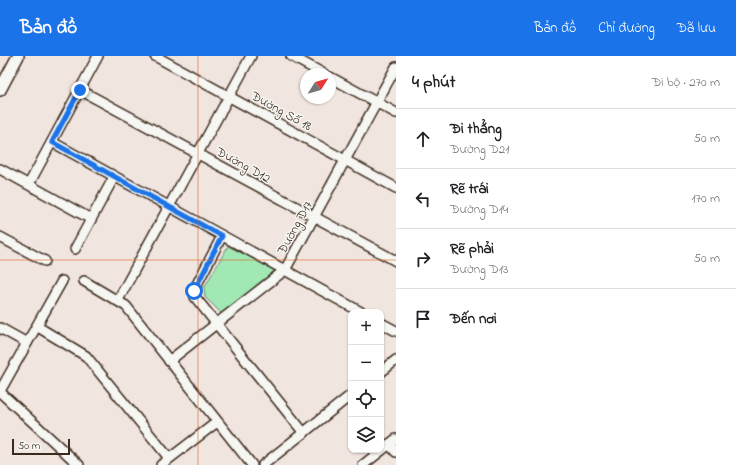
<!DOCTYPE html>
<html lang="vi">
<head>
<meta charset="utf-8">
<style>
  body { margin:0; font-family:"Indie Flower",sans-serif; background:#f2f2f2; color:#202124 }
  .controls { position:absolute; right:12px; bottom:12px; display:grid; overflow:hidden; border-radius:8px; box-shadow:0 1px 3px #0004 }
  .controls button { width:36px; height:36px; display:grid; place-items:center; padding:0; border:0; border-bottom:1px solid #e0e0e0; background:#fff; color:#202124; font:20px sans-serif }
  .compass { position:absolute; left:300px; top:12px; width:36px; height:36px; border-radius:50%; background:#fff; box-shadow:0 1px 3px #0004; rotate:53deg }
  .scale { position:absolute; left:12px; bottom:10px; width:58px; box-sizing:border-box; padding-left:4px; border:2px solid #3b2a1e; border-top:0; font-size:11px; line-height:14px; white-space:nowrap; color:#3b2a1e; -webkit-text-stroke:3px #f6f6f2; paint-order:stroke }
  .stop { position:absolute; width:12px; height:12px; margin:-9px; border:3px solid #1a73e8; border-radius:50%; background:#fff }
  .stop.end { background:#1a73e8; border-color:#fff; box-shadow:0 1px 4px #0008 }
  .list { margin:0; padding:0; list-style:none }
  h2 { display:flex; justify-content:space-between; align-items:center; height:52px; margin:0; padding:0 16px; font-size:17px }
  h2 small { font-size:13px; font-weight:400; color:#757577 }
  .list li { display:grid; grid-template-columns:26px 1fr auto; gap:12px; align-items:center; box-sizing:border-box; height:60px; padding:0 16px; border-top:1px solid #e0e0e0 }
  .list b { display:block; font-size:15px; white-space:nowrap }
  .list p { margin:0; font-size:13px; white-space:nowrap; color:#757577 }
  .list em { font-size:13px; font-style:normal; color:#757577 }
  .icon { flex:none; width:22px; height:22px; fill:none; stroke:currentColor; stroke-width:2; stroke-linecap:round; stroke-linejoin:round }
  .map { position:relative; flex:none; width:396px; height:409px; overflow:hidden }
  header { display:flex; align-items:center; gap:24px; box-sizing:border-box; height:56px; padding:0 20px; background:#1a73e8; color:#fff }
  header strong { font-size:19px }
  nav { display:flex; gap:22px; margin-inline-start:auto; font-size:14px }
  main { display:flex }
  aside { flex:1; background:#fff }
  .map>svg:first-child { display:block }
</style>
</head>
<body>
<header>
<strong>Bản đồ</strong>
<nav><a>Bản đồ</a><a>Chỉ đường</a><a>Đã lưu</a></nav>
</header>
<main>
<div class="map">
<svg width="396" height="409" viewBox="0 0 396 409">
  <rect width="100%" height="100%" fill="#f1e5df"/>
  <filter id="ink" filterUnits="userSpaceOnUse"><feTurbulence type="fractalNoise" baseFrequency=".025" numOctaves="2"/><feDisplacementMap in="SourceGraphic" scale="8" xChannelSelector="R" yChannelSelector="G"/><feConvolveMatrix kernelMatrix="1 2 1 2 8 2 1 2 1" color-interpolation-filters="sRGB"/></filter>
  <g filter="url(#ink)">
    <path fill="#a1e8b5" stroke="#6e896a" d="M228,190L276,214L221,257L205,241L204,232Z"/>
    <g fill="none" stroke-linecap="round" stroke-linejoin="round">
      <g stroke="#3b2a1e" stroke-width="12">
        <g id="minor">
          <path d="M155,0L396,132"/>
          <path d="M291,0L324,18"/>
          <path d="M330,21L396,57"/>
          <path d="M80,34L396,205"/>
          <path d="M52,86L361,256"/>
          <path d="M0,113L91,163"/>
          <path d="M29,128L98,0"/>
          <path d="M222,180L195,232V241L304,377"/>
          <path d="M0,181L45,205"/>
          <path d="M75,193L114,121"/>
          <path d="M84,225L126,250L252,409"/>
          <path d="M118,244L251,0"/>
          <path d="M381,267L396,275"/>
          <path d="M38,271L86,300L169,402"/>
          <path d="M0,272L27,287"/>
          <path d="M169,305L285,214L396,11"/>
          <path d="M381,316L396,304"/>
          <path d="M0,335L62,225"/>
          <path d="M0,336L79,409"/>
          <path d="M389,388L396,396"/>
          <path d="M161,409L217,366"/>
          <path d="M263,409L351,339"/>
          <path d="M363,409L396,383"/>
        </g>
      </g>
      <g stroke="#3b2a1e" stroke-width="14">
        <path id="major" d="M0,34L18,0"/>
      </g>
      <use href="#minor" stroke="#f6f6f2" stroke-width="9"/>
      <use href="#major" stroke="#f6f6f2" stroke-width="11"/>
    </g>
  </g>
  <g fill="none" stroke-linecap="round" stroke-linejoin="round" filter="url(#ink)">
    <path stroke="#1a73e8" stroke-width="5" d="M80,34L52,86L222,180L194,235"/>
  </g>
  <path fill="none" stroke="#df570d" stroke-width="1" stroke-opacity="0.55" d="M198,0V409M0,204H396"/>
  <g text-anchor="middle" stroke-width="3" stroke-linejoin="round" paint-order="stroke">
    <g font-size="13" fill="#3b2a1e" stroke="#f6f6f2">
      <text transform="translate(282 54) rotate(29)" y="5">Đường Số 18</text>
      <text transform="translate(244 108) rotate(29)" y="5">Đường D12</text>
      <text transform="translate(294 171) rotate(-61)" y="5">Đường D17</text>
    </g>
  </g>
</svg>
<div class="controls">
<button>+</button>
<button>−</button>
<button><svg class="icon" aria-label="locate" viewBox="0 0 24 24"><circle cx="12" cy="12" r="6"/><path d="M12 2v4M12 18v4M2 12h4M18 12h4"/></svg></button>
<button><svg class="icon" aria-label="layers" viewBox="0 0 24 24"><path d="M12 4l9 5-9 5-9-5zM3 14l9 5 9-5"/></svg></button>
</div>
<svg class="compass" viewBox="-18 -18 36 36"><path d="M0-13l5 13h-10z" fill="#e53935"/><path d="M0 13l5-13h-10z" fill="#757577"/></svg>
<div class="scale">50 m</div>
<div class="stop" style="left:194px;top:235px"></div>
<div class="stop end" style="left:80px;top:34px"></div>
</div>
<aside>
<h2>4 phút<small>Đi bộ · 270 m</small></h2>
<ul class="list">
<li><svg class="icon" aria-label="ahead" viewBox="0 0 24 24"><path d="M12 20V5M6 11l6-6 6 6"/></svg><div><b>Đi thẳng</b><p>Đường D21</p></div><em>50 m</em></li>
<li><svg class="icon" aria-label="left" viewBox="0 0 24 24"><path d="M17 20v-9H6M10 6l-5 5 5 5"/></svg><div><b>Rẽ trái</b><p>Đường D14</p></div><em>170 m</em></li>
<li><svg class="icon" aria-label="right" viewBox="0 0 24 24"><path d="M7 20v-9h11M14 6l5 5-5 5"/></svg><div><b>Rẽ phải</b><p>Đường D13</p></div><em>50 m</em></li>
<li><svg class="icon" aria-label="arrive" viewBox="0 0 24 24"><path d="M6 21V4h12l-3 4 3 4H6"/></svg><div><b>Đến nơi</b></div></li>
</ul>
</aside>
</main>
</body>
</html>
